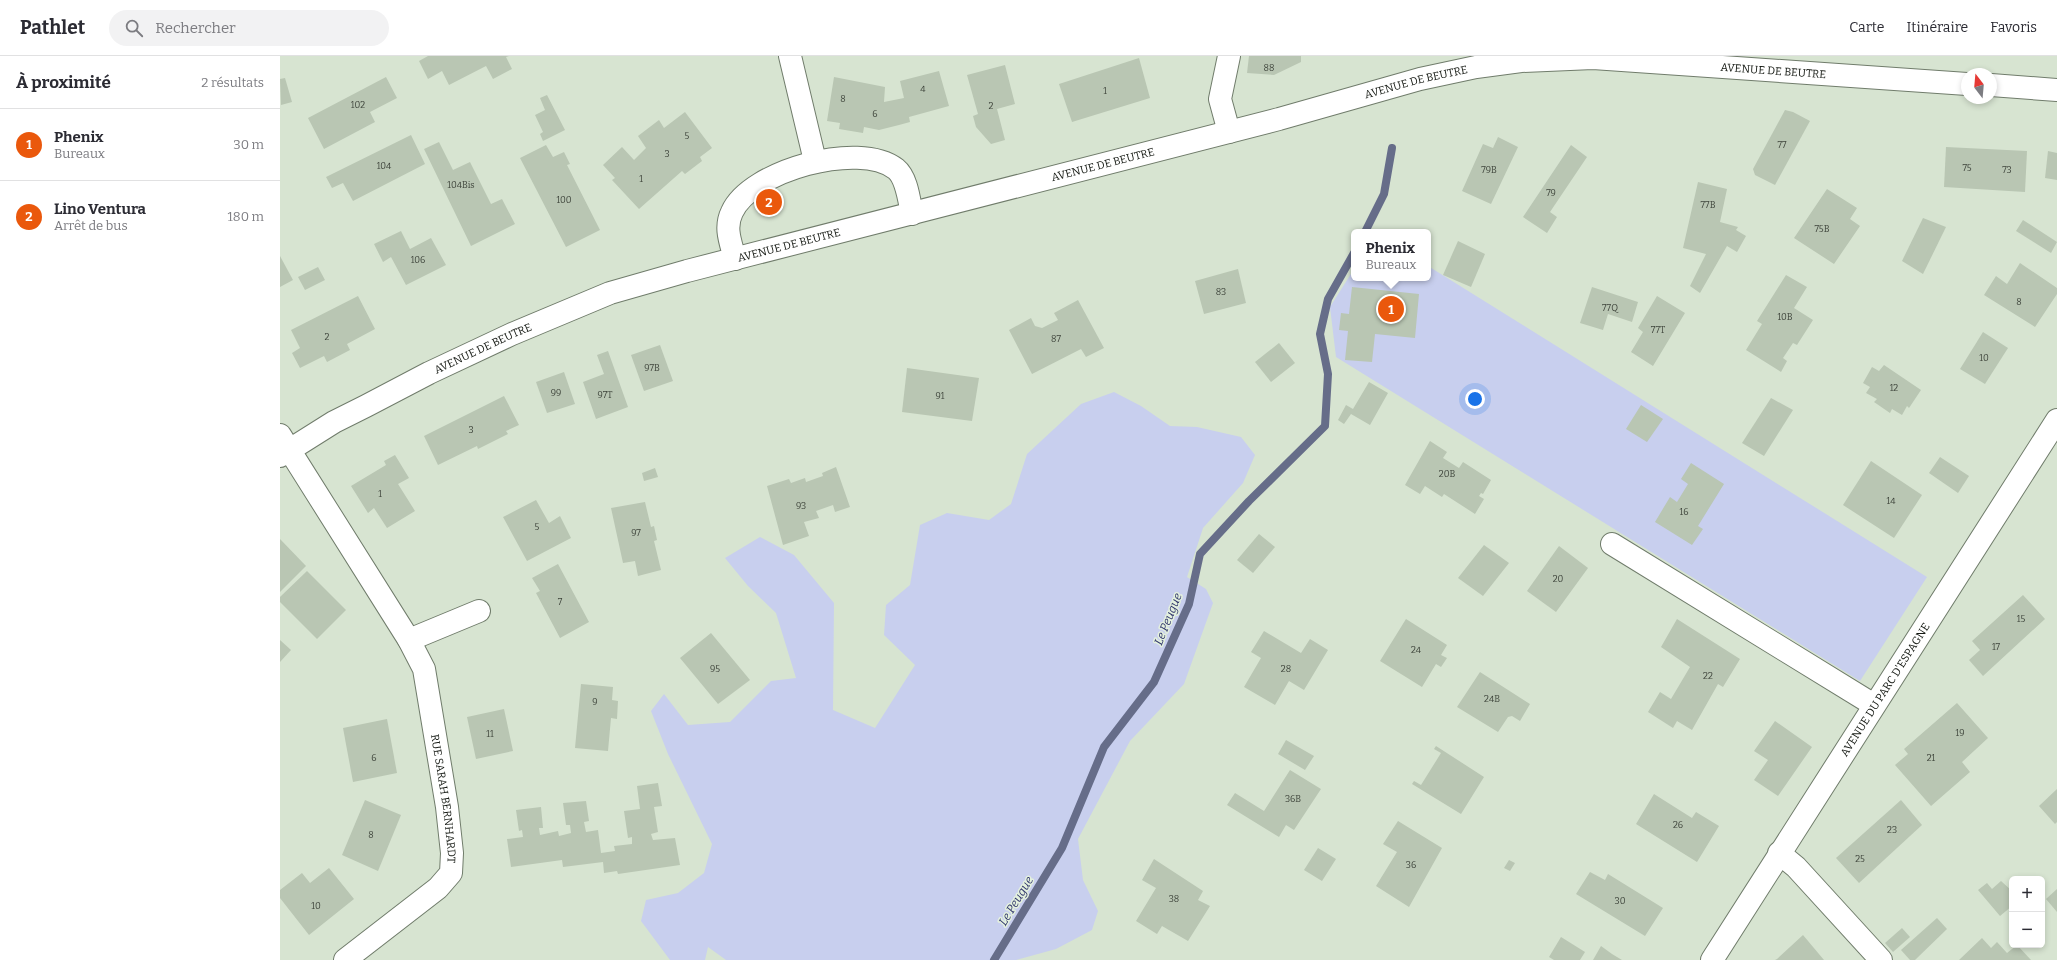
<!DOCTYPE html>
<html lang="fr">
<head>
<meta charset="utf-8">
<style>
  body { margin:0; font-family:Bitter,serif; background:#f2f2f3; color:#2b2b33 }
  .controls { position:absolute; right:12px; bottom:12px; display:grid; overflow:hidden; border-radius:6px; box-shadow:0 2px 6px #0003 }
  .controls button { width:36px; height:36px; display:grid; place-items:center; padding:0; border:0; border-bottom:1px solid #e1e1e2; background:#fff; color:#2b2b33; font:20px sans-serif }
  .compass { position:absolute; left:1681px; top:12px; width:36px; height:36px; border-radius:50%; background:#fff; box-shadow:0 2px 6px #0003; rotate:344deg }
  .you { position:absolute; left:1195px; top:343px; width:14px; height:14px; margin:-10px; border:3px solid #fff; border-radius:50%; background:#1a73e8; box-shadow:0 0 0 6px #1a73e833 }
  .badge { display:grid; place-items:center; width:26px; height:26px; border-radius:50%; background:#ea580c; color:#fff; font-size:13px; font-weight:700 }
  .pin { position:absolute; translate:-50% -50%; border:2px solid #fff; box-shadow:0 1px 4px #0006 }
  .popup { position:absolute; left:1071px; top:173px; width:80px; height:52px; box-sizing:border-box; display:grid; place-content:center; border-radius:6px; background:#fff; filter:drop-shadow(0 1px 3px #0005); font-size:13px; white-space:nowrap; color:#7c7c81 }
  .popup b { font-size:15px; color:#2b2b33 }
  .popup::after { content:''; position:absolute; left:50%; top:100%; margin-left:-8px; border:8px solid transparent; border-top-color:#fff }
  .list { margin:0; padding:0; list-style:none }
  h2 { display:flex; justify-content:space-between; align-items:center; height:52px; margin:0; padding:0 16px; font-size:17px }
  h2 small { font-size:13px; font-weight:400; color:#7c7c81 }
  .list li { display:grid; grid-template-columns:26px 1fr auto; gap:12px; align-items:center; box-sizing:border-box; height:72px; padding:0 16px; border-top:1px solid #e1e1e2 }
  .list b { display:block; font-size:15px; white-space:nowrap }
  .list p { margin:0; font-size:13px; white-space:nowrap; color:#7c7c81 }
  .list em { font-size:13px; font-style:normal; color:#7c7c81 }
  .icon { flex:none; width:22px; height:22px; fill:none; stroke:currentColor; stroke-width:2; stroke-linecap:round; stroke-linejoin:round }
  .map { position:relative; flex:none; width:1777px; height:904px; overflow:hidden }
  header { display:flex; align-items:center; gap:24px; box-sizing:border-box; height:56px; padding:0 20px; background:#fff; border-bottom:1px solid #e1e1e2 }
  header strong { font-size:19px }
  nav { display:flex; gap:22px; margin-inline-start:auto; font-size:14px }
  .search { width:280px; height:36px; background:#f2f2f3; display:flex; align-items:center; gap:10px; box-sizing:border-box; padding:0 14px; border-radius:22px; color:#7c7c81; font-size:15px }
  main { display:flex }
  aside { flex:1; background:#fff }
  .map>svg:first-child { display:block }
</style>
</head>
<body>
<header>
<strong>Pathlet</strong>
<div class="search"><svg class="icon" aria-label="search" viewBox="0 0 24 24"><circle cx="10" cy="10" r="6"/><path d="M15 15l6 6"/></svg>Rechercher</div>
<nav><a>Carte</a><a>Itinéraire</a><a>Favoris</a></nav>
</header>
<main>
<aside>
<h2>À proximité<small>2 résultats</small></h2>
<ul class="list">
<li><span class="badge">1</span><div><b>Phenix</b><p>Bureaux</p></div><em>30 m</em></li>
<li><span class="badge">2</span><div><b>Lino Ventura</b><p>Arrêt de bus</p></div><em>180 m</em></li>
</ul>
</aside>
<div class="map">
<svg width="1777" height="904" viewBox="0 0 1777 904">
  <rect width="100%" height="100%" fill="#d7e4d1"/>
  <g fill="#c8cfee">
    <path d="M1148,210L1647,521L1580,625L1056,301L1050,251L1074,213V222H1148Z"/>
    <path d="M834,336L861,350L890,370L917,371L961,381L975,399L963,427L923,472L907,521L926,533L933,547L904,628L850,685L798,783L803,824L818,855L812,874L776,893L736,904H446L428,891L425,904H390L361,865L366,844L398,837L424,817L432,788L388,698L371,655L384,638L408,669L450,666L491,625L516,622L496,557L468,530L445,502L480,481L514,499L554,547L553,654L595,672L635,609L604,579L606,549L630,529L640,469L667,457L709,464L731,448L747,398L801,348Z"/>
  </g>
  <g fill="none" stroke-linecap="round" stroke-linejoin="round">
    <g stroke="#666d89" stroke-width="8">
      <path d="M1085,176L1104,138L1112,92"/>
      <path d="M714,904L782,792L824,691L874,626L909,548L920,498L969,445L1045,370L1048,318L1040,278L1048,243L1074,197"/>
    </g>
  </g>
  <g fill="#b9c6b3">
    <path d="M148,0H229L226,1L232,13L213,23L206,10L169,29L162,15L148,23L139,5Z"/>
    <path d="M969,0H1021V6L994,19L967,17Z"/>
    <path d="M859,2L870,42L792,66L779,28Z"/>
    <path d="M725,9L735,48L717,53L725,84L711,88L696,71L693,60L698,58L687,19Z"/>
    <path d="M659,15L669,50L629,61L630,66L619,69L599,74L584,71L583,77L559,73L560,67L547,65L554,21L605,31L604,46L624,42L620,25Z"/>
    <path d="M106,21L117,42L90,56L95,66L44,93L28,62Z"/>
    <path d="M5,22L12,46L1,49L0,23Z"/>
    <path d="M267,39L285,74L263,85L260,78L263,76L255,59L265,54L260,42Z"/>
    <path d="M1505,54L1513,56L1530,65L1495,129L1475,119L1473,113Z"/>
    <path d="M405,56L432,92L420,101L422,105L405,118L402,115L359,153L332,124L335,122L323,109L342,91L354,104L366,92L358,80L379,64L384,72Z"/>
    <path d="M131,79L145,108L73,145L63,127L52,132L46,121Z"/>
    <path d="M1218,81L1238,91L1211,148L1182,135L1203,88L1213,92Z"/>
    <path d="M159,86L173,114L190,106L211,148L222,143L235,168L191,190L144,93Z"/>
    <path d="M266,89L273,101L284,96L290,108L287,109L320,174L286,191L240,102Z"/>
    <path d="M1291,89L1307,101L1270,156L1277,161L1267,177L1243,161Z"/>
    <path d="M1666,91L1747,95L1745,136L1664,131Z"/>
    <path d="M1768,95L1777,97V124L1765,122Z"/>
    <path d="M1418,126L1447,133L1440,166L1458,171L1456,174L1466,180L1457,196L1447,190L1420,237L1410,230L1426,198L1403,192Z"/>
    <path d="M1547,133L1577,152L1570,163L1580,170L1554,208L1514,182Z"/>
    <path d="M1643,162L1666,171L1643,218L1622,205Z"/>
    <path d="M1743,164L1777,186L1771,197L1736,175Z"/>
    <path d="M121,175L130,193L151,182L166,209L126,229L111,201L103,206L94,188Z"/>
    <path d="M1178,185L1205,198L1191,231L1163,219Z"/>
    <path d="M0,200L13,224L0,231Z"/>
    <path d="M1740,207L1777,232V238L1755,271L1704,239L1716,220L1727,228Z"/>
    <path d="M38,211L45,224L25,234L18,221Z"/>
    <path d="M958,213L966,247L924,258L915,225Z"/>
    <path d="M1506,219L1527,231L1514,252L1533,264L1517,289L1513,287L1503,302L1507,305L1501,316L1466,294L1482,268L1477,265Z"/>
    <path d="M1072,231L1139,238L1135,282L1095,278L1092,306L1065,304L1068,275L1059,274L1061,257L1069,258Z"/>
    <path d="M1312,231L1358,246L1352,266L1328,258L1323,274L1300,267Z"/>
    <path d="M78,240L95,273L67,288L70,294L47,306L44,300L20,312L12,297L20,292L11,274Z"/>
    <path d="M1377,240L1405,257L1373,310L1351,296L1363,276L1358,272Z"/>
    <path d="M798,244L824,292L806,301L801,293L752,318L729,274L751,262L755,270L762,272L778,264L774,257Z"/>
    <path d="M1703,276L1728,292L1705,328L1680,313Z"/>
    <path d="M999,287L1015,307L991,326L975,306Z"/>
    <path d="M380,289L393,325L364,335L351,299Z"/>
    <path d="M328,295L348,351L316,363L303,326L324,318L317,299Z"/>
    <path d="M1604,309L1641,334L1629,352L1627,350L1622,359L1612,353L1610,357L1594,346L1597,343L1586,337L1590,331L1583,327L1592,311L1599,315Z"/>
    <path d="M627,312L699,322L692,365L622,356Z"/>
    <path d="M284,316L295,348L267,357L256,326Z"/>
    <path d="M1089,326L1108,337L1090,369L1071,358L1064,368L1058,364L1066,349L1073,353Z"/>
    <path d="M224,340L239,369L226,375L228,378L198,393L197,390L158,409L144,380Z"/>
    <path d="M1491,342L1513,354L1484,400L1462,387Z"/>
    <path d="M1361,349L1383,363L1367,386L1346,373Z"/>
    <path d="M1150,385L1167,396L1163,402L1179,412L1183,406L1211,424L1203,438L1201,437L1199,440L1204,443L1195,458L1164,438L1162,441L1145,430L1140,438L1125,429Z"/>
    <path d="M115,399L129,422L118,428L135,455L107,472L94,452L88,457L71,430L106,409L104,405Z"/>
    <path d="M1660,401L1689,420L1678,437L1649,417Z"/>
    <path d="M1591,405L1642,439L1614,482L1563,449Z"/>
    <path d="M1411,407L1444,428L1418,470L1423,473L1412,489L1375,466L1390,441L1397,446L1408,428L1401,423Z"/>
    <path d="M556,411L570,451L555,456L553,449L536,455L539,462L524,466L529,480L503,489L487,430L509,423L511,427L525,422L526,426L543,420L542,417Z"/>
    <path d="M375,412L378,421L364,425L362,417Z"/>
    <path d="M256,444L269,467L280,460L291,482L247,505L223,461Z"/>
    <path d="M365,446L371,471L374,470L377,484L374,485L381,514L358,520L355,505L343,507L331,452Z"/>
    <path d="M979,478L995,491L973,517L957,504Z"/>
    <path d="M0,483L26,510L0,536Z"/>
    <path d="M1204,489L1229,507L1203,540L1178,522Z"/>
    <path d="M1279,490L1308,512L1276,556L1247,535Z"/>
    <path d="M278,508L309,566L280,582L256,537L260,535L252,522Z"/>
    <path d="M27,515L66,554L37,583L0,546V541Z"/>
    <path d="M1743,539L1765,563L1703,620L1689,604L1700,594L1692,585Z"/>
    <path d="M1126,563L1167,589L1161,599L1167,602L1161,611L1156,608L1142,631L1100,605Z"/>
    <path d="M1397,563L1460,603L1443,631L1438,628L1412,674L1397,665L1393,672L1368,656L1380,636L1391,643L1410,611L1381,591Z"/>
    <path d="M984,575L1021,597L1030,583L1048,594L1024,634L1009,625L995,649L964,631L981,602L971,596Z"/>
    <path d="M431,577L470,624L438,648L400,602Z"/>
    <path d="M0,584L11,594L0,606Z"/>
    <path d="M1200,616L1250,648L1240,665L1232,660L1228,661L1218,676L1177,651Z"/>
    <path d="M301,628L333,631L332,644L338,645L337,663L331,662L328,695L295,692Z"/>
    <path d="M1677,647L1708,682L1682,706L1690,716L1651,750L1615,709L1628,698L1624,693Z"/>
    <path d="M224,653L233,695L196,703L187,661Z"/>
    <path d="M107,663L117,717L73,726L63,672Z"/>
    <path d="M1495,665L1532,691L1498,740L1474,724L1488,704L1474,695Z"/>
    <path d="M1006,684L1034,700L1025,714L998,698Z"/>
    <path d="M1156,690L1204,721L1181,758L1132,728L1134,725L1141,729L1161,697L1154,693Z"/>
    <path d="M1010,714L1041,733L1014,774L1006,769L999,781L947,749L955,737L984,755Z"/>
    <path d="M378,727L382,750L374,751L378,776L371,778L373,784L395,782L400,809L338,818L337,815L324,817L323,806L283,811L282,804L231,811L227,783L243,781L242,774L239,775L236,754L261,751L263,772H259L260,779L278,775L279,780L291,777L290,769H286L283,747L306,745L309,765L304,766L306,776L318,774L321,797L335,795L334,790L352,788V781L348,782L344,755L360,753L357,730Z"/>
    <path d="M1777,733V766L1775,768L1759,750Z"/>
    <path d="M1374,738L1412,762L1416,756L1439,770L1417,806L1356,768Z"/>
    <path d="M85,744L121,759L98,815L62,799Z"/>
    <path d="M1621,744L1642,769L1579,827L1556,802Z"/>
    <path d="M1118,765L1162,792L1129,851L1096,830L1117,796L1103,788Z"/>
    <path d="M1038,792L1056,803L1042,825L1024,814Z"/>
    <path d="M874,803L923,835L918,844L930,850L908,885L882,870L877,878L856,865L876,832L862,824Z"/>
    <path d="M1229,804L1235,807L1230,815L1224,812Z"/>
    <path d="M49,812L74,843L29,879L0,842V834L22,817L30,827Z"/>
    <path d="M1310,816L1325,824L1328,818L1383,852L1365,880L1296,838Z"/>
    <path d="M1721,825L1732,835V850L1720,860L1698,834L1707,827L1712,833Z"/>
    <path d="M1777,833V856L1766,843Z"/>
    <path d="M1657,862L1667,873L1635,904H1630L1621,894Z"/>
    <path d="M1622,872L1630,881L1613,896L1605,887Z"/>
    <path d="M1523,879L1544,904H1495L1497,903Z"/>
    <path d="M1281,881L1305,896L1300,904H1274L1269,901Z"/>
    <path d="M1702,882L1711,892L1717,886L1727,897L1737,889L1751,904H1679Z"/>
    <path d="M1321,890L1332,898L1342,904H1313Z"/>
  </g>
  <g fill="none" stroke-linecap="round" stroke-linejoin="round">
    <g stroke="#707c6b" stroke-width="24">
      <g id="minor">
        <path d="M510,0L535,105"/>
        <path d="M1711,29L1777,34"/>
        <path d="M949,76L940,43L949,0"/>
        <path d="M455,203C451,187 444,172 452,156C470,115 579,84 616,113C627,122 629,144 632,158"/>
        <path id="s1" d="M0,379L129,584L144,613L167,751L172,797L171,817L158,832L65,904"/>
        <path id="s2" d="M0,400L54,366L86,350L149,317L232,278L330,237L407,215L999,63L1140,23L1196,11L1241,5L1313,2L1687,28"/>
        <path d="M1332,488L1594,649"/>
        <path d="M129,584L199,555"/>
        <path d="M1499,797L1516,811L1601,904"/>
        <path id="s3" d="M1432,904L1777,364"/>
      </g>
    </g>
    <use href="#minor" stroke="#fff" stroke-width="22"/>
  </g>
  <g text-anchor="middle" stroke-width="3" stroke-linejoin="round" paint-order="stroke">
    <g font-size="9" fill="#3e443b">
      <text x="989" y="15">88</text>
      <text x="643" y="36">4</text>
      <text x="825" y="38">1</text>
      <text x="563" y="46">8</text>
      <text x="78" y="52">102</text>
      <text x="711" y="53">2</text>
      <text x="595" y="61">6</text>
      <text x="407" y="83">5</text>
      <text x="1502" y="92">77</text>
      <text x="387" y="101">3</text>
      <text x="104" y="113">104</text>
      <text x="1687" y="115">75</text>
      <text x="1209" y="117">79B</text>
      <text x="1727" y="117">73</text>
      <text x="361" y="126">1</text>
      <text x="181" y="132">104Bis</text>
      <text x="1271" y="140">79</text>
      <text x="284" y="147">100</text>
      <text x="1428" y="152">77B</text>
      <text x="1542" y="176">75B</text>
      <text x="138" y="207">106</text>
      <text x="941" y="239">83</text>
      <text x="1739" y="249">8</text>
      <text x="1330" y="255">77Q</text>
      <text x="1505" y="264">10B</text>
      <text x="1378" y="277">77T</text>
      <text x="47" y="284">2</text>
      <text x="776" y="286">87</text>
      <text x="1704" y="305">10</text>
      <text x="372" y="315">97B</text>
      <text x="1614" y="335">12</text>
      <text x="276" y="340">99</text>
      <text x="325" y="342">97T</text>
      <text x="660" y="343">91</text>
      <text x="191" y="377">3</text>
      <text x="1167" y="421">20B</text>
      <text x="100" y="441">1</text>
      <text x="1611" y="448">14</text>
      <text x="521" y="453">93</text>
      <text x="1404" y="459">16</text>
      <text x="257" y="474">5</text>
      <text x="356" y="480">97</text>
      <text x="1278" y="526">20</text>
      <text x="280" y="549">7</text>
      <text x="1741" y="566">15</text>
      <text x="1716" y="594">17</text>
      <text x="1136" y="597">24</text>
      <text x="435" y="616">95</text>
      <text x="1006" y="616">28</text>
      <text x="1428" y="623">22</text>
      <text x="1212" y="646">24B</text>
      <text x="315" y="649">9</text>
      <text x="1680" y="680">19</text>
      <text x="210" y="681">11</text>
      <text x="94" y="705">6</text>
      <text x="1651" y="705">21</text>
      <text x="1013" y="746">36B</text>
      <text x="1398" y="772">26</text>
      <text x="1612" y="777">23</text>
      <text x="91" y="782">8</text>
      <text x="1580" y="806">25</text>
      <text x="1131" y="812">36</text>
      <text x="894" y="846">38</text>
      <text x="1340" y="848">30</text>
      <text x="36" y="853">10</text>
    </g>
    <g font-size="11" fill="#151913" stroke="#e4f1de">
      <text dy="4" stroke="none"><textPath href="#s2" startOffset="1562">AVENUE DE BEUTRE</textPath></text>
      <text dy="4" stroke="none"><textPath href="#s2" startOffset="1202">AVENUE DE BEUTRE</textPath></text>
      <text dy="4" stroke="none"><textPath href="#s2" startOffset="878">AVENUE DE BEUTRE</textPath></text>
      <text dy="4" stroke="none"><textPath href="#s2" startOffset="554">AVENUE DE BEUTRE</textPath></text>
      <text dy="4" stroke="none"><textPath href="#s2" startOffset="230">AVENUE DE BEUTRE</textPath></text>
      <text dy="4" stroke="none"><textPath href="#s3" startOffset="321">AVENUE DU PARC D'ESPAGNE</textPath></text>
      <text dy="4" stroke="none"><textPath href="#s1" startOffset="406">RUE SARAH BERNHARDT</textPath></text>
    </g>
    <g font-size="12" font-style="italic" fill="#2f356c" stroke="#e4f1de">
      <text transform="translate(888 563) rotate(-68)" y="4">Le Peugue</text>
      <text transform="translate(736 845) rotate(-59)" y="4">Le Peugue</text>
    </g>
  </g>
</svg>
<div class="controls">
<button>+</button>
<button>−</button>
</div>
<svg class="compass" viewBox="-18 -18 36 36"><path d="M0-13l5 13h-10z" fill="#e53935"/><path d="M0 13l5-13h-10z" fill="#7c7c81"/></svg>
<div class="you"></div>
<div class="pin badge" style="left:1111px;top:253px">1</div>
<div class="popup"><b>Phenix</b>Bureaux</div>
<div class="pin badge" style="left:489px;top:146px">2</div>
</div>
</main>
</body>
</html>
